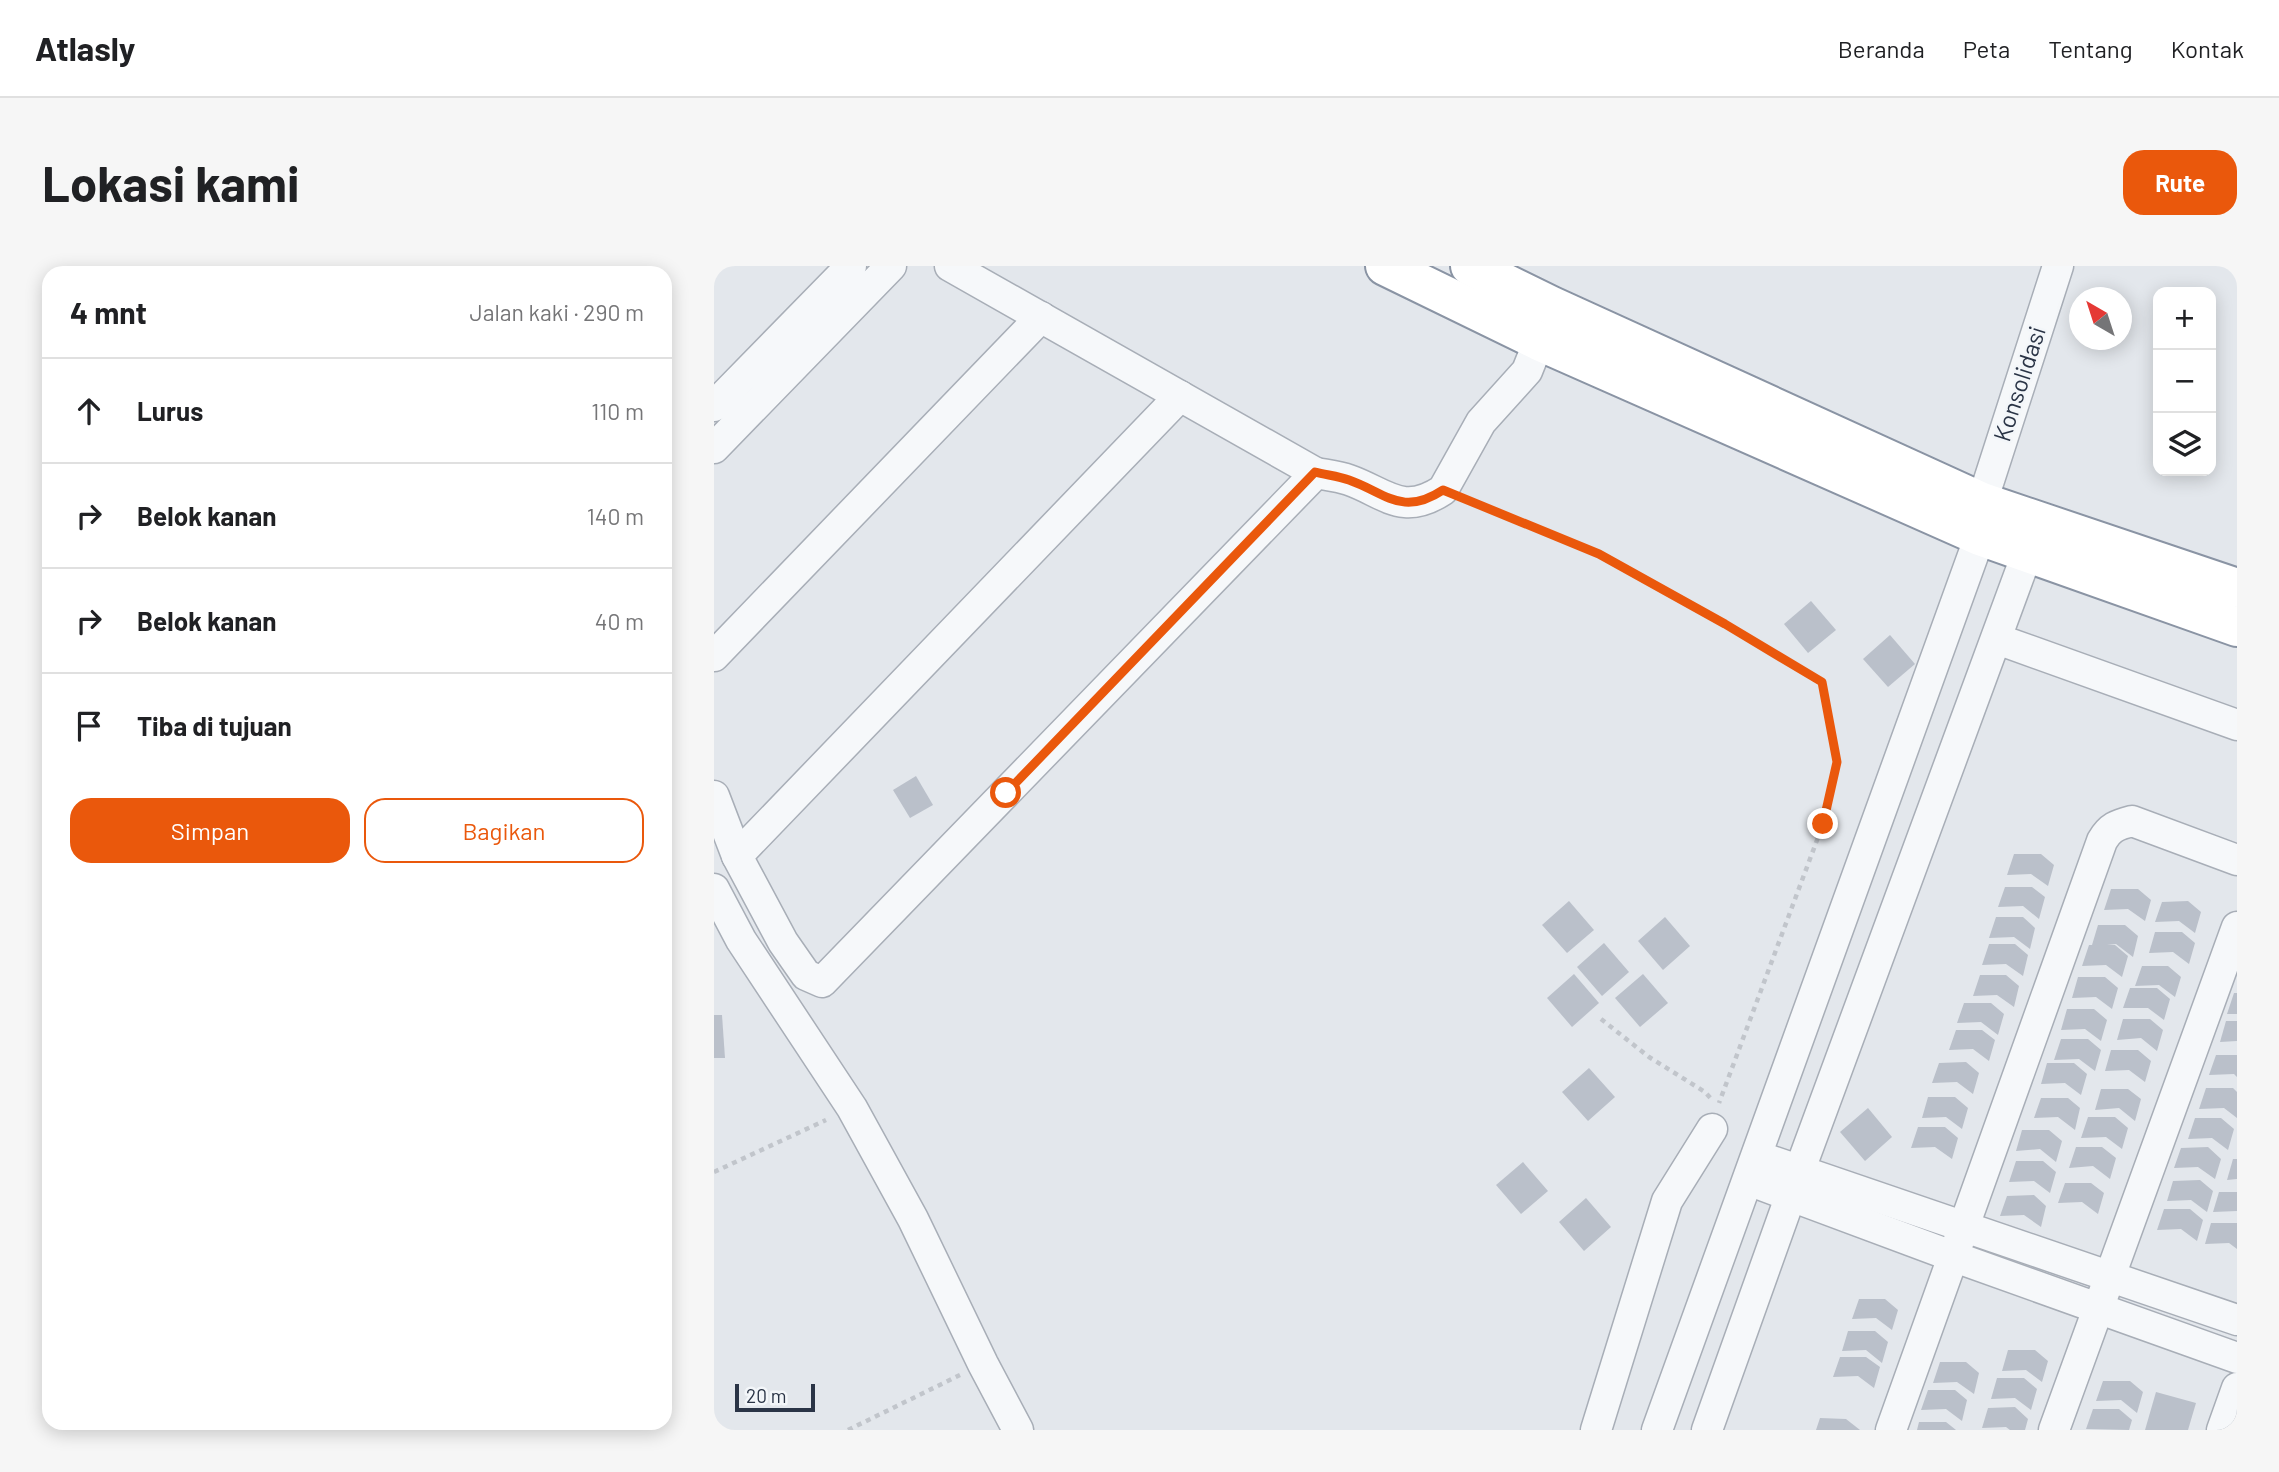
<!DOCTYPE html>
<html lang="id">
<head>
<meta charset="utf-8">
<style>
  body { margin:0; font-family:Barlow,sans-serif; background:#f6f6f6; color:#202124 }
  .controls { position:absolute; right:21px; top:21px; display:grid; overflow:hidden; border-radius:14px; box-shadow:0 4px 18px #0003 }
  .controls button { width:63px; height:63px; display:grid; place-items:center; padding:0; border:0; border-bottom:2px solid #e0e0e0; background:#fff; color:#202124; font:35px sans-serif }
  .compass { position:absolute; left:1355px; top:21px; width:63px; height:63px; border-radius:50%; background:#fff; box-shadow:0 4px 18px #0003; rotate:321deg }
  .scale { position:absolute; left:21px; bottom:18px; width:80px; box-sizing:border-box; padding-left:7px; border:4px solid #2a3446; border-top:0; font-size:19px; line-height:24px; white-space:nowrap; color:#2a3446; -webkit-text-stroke:5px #f3f6f9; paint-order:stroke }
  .stop { position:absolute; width:21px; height:21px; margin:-16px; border:5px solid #ea580c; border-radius:50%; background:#fff }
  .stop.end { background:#ea580c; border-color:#fff; box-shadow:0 2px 7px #0008 }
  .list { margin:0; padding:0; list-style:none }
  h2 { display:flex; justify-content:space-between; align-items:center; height:91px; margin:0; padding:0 28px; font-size:30px }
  h2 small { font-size:23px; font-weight:400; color:#757577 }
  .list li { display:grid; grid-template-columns:46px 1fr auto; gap:21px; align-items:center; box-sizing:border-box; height:105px; padding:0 28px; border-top:2px solid #e0e0e0 }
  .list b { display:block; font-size:26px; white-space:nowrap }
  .list em { font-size:23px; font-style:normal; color:#757577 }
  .actions { display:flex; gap:14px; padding:21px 28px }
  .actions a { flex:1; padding:16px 0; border:2px solid #ea580c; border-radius:21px; text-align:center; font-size:24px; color:#ea580c }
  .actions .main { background:#ea580c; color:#fff }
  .icon { flex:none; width:38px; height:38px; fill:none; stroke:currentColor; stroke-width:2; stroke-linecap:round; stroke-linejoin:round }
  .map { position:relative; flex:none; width:1523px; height:1164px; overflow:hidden; border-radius:21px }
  header { display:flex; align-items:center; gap:42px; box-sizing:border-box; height:98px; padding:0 35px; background:#fff; border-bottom:2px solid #e0e0e0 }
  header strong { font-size:33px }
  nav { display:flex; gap:38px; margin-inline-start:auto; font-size:24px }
  .intro { display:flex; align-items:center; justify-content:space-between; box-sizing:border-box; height:168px; padding:0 42px }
  h1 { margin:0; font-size:49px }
  .button { padding:18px 32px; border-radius:21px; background:#ea580c; color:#fff; font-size:24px; font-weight:700 }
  main { display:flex; gap:42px; padding:0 42px }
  aside { flex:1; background:#fff; border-radius:21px; box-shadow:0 4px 18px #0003 }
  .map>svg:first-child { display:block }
</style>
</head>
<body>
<header>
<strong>Atlasly</strong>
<nav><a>Beranda</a><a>Peta</a><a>Tentang</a><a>Kontak</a></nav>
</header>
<div class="intro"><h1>Lokasi kami</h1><a class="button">Rute</a></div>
<main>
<aside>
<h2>4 mnt<small>Jalan kaki · 290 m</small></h2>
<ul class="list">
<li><svg class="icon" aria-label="ahead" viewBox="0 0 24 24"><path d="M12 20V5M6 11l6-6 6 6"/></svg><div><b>Lurus</b></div><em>110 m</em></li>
<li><svg class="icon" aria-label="right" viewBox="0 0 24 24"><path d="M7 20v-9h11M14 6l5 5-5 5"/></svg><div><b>Belok kanan</b></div><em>140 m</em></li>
<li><svg class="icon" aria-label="right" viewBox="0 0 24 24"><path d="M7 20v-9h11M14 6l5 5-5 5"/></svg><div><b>Belok kanan</b></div><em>40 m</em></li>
<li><svg class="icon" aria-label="arrive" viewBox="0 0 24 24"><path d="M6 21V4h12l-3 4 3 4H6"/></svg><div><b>Tiba di tujuan</b></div></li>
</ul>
<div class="actions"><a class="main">Simpan</a><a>Bagikan</a></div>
</aside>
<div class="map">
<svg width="1523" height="1164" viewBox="0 0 1523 1164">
  <rect width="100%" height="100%" fill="#e3e7ec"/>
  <g fill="#bac0ca">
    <path d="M1097,335L1122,364L1094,387L1070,358Z"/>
    <path d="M1176,369L1201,398L1174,421L1149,393Z"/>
    <path d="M202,510L219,539L196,552L179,524Z"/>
    <path d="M1300,588H1327L1340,599L1334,620L1317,608L1293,609Z"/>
    <path d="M1291,621H1318L1331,631L1325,653L1309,640L1284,641Z"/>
    <path d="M1397,623H1424L1437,634L1431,655L1414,643L1390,644Z"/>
    <path d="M855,635L880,664L853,687L828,659Z"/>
    <path d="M1474,635L1487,646L1481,667L1465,655L1441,656L1448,636Z"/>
    <path d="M951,651L976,680L949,704L924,675Z"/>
    <path d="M1282,651H1309L1321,662L1316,683L1300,671L1275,672Z"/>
    <path d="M1384,659H1411L1424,670L1419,691L1402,678L1393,679H1401L1414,690L1408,711L1392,699L1368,700L1375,679H1378Z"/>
    <path d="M1441,666H1468L1481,677L1475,698L1459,686L1435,687Z"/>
    <path d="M890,677L915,706L888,730L863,701Z"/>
    <path d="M1275,678H1301L1314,689L1309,710L1292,698L1268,699Z"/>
    <path d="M1428,700H1454L1467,711L1461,731L1445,719L1421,720Z"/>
    <path d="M860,708L885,737L858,761L833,732Z"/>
    <path d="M929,708L954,737L926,761L901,732Z"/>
    <path d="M1266,709H1292L1305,720L1300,741L1283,729L1259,730Z"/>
    <path d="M1364,711H1391L1404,722L1398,743L1382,731L1358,732Z"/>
    <path d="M1416,722H1443L1456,733L1450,754L1434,742H1409Z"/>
    <path d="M1520,727H1523V748H1513Z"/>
    <path d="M1250,737H1277L1290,748L1284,769L1267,756L1243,757Z"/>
    <path d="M1353,743H1380L1393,754L1387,775L1371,763L1347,764Z"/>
    <path d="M0,749H8L11,792H0Z"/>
    <path d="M1409,753H1436L1449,764L1443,785L1427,772L1403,774Z"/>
    <path d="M1512,755H1523V775L1506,776Z"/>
    <path d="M1242,764H1268L1281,774L1275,795L1259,783L1235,784Z"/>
    <path d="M1347,773H1374L1387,784L1381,805L1365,793L1340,794Z"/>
    <path d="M1397,784H1424L1437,795L1431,816L1415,804L1391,805Z"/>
    <path d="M1502,789H1523V811L1520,808L1495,809Z"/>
    <path d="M1252,796L1265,807L1259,828L1243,816L1218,817L1225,797Z"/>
    <path d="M1333,797H1360L1373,808L1367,829L1351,817L1327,818Z"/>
    <path d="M875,802L901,831L874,855L848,826Z"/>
    <path d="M1492,822H1519L1523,826V852L1510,842L1485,843Z"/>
    <path d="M1387,823H1414L1427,833L1421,855L1405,842L1381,844Z"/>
    <path d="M1214,831H1241L1254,842L1248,863L1232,851L1208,852Z"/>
    <path d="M1327,832H1354L1366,842L1361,864L1344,851L1320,852Z"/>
    <path d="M1154,842L1178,871L1151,895L1126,866Z"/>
    <path d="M1374,851H1401L1414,862L1408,883L1392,871L1367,872Z"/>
    <path d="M1481,852H1507L1520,863L1514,884L1498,872L1474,873Z"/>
    <path d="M1204,861H1231L1244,872L1238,893L1221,881L1197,882Z"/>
    <path d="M1308,864H1335L1348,875L1342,896L1326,883L1302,885Z"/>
    <path d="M1362,881H1388L1402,892L1396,913L1379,900L1355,902Z"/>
    <path d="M1494,881L1507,893L1501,913L1484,901L1460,902L1467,882Z"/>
    <path d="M1519,893H1523V913L1513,914Z"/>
    <path d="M1302,895H1329L1342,906L1336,927L1320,915L1295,916Z"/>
    <path d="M809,896L834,925L807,948L782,919Z"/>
    <path d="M1486,914L1499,925L1493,946L1477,934L1453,935L1459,915Z"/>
    <path d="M1351,917H1377L1390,927L1384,948L1368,936L1344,937Z"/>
    <path d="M1505,926H1523V945L1499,946Z"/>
    <path d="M1320,929L1332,940L1327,961L1310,949L1286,950L1293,930Z"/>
    <path d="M872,932L897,961L870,985L845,956Z"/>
    <path d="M1450,943H1476L1489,954L1483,975L1467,963L1443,964Z"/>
    <path d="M1497,957H1523V983L1515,977L1491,978Z"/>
    <path d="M1145,1033H1171L1184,1044L1178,1064L1162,1052L1138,1053Z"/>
    <path d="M1134,1065H1161L1174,1076L1168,1097L1152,1084L1128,1085Z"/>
    <path d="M1294,1084H1321L1334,1095L1328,1116L1312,1104L1288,1105Z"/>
    <path d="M1126,1091H1152L1166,1101L1160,1122L1144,1110L1119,1111Z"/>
    <path d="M1226,1096H1252L1265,1107L1260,1128L1243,1116L1219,1117Z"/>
    <path d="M1283,1112H1310L1323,1123L1317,1144L1301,1132L1277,1133Z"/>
    <path d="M1389,1115H1416L1429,1126L1423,1147L1407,1134L1382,1135Z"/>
    <path d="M1214,1124H1241L1253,1134L1248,1155L1232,1143L1207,1144Z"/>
    <path d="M1442,1126L1482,1137L1474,1164H1431Z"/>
    <path d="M1301,1141L1314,1153L1311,1164H1296L1292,1161L1268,1162L1274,1142Z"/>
    <path d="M1379,1143H1405L1418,1154L1415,1164L1372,1163Z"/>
    <path d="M1106,1152L1132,1153L1146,1164H1102Z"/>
    <path d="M1205,1156H1232L1242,1164H1203Z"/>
  </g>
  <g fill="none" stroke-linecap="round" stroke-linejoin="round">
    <g stroke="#a8aeb7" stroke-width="33">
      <g id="street">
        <path d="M236,0L602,207"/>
        <path d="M466,130L23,590L69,676L92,709L108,716L602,207C612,209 624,210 635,214C672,227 688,251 729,224L767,156L813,105L825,75"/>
        <path d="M0,140L137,0"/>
        <path d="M0,182L177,0"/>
        <path d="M1268,236L1344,0"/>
        <path d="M1283,373L1523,459"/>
        <path d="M0,390L327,51"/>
        <path d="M0,530L23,590"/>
        <path d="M0,623L27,674L138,842L199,953L269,1098L304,1164"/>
        <path d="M1043,890L1523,1054"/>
        <path d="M1034,914L1238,990L1523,1092"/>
        <path d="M882,1164L953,935L998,863"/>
        <path d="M943,1164L1266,270"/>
        <path d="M993,1164L1088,898L1313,288"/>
        <path d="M1177,1164L1388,575C1396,561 1403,559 1418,555L1523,594"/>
        <path d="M1340,1164L1523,661"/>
        <path d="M1508,1164L1523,1122"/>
      </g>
    </g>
    <g stroke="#8a94a4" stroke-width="42">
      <g id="highway">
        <path d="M671,0L825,75L1266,270L1523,361"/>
        <path d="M756,0L838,40L1268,236L1523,322"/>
      </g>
    </g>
    <g stroke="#c1c5cb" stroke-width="4.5" stroke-dasharray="5 5" stroke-linecap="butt">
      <path d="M753,234L885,288L1011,358L1108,416L1123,496L1109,558L1005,837"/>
      <path d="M887,753L935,791L991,826L999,835"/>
      <path d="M0,906L112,854"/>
      <path d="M134,1164L246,1109"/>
    </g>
    <use href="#street" stroke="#f6f8fa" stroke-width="30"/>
    <use href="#highway" stroke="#fff" stroke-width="38"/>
  </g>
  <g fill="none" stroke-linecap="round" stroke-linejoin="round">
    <path stroke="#ea580c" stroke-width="9" d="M292,527L601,206C612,209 624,210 635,214C672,227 688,251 729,224L885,288L1011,358L1108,416L1123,496L1109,558"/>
  </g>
  <g text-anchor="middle" stroke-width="5" stroke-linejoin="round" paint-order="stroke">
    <g font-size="24" fill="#2a3446" stroke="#f3f6f9">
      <text transform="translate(1306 118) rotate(-72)" y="8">Konsolidasi</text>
    </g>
  </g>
</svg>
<div class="controls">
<button>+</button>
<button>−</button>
<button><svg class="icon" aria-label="layers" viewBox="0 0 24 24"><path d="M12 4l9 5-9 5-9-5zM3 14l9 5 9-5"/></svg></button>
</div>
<svg class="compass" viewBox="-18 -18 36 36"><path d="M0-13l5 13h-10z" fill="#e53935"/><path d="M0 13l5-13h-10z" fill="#757577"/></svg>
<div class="scale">20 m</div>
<div class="stop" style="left:292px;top:527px"></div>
<div class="stop end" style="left:1109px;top:558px"></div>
</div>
</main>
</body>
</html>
